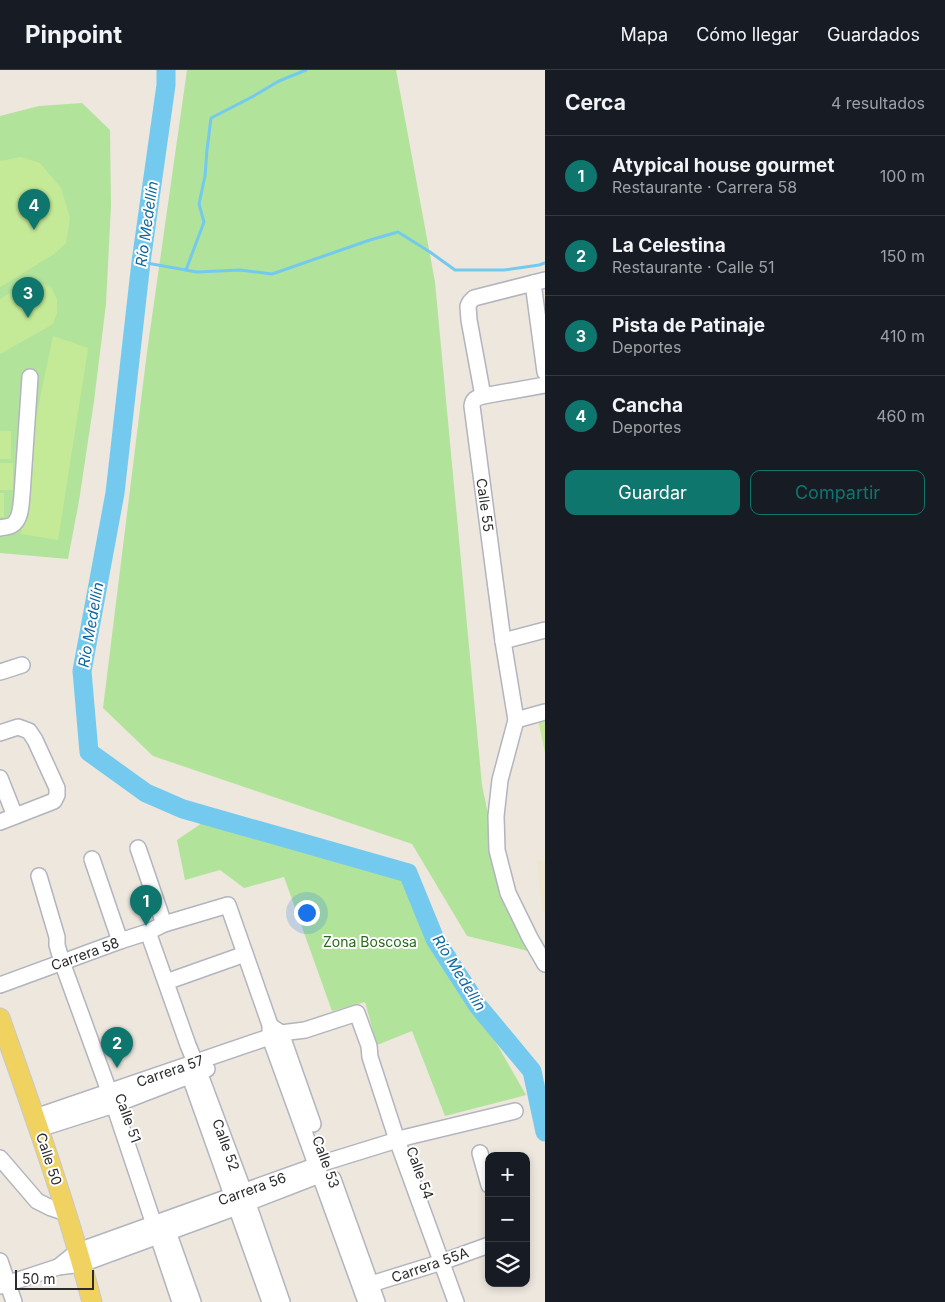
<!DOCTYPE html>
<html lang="es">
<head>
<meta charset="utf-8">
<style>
  body { margin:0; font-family:Inter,sans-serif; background:#242831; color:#f1f3f6 }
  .controls { position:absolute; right:15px; bottom:15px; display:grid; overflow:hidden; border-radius:10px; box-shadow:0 2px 8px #0003 }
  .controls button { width:45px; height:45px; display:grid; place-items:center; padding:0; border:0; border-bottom:1px solid #363941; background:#171b24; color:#f1f3f6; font:25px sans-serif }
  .scale { position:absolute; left:15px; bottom:12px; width:79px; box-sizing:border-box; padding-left:5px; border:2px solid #2c2c2c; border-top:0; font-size:14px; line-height:18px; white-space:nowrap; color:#2c2c2c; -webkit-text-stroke:4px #fff; paint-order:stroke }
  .you { position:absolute; left:306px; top:842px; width:18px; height:18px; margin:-12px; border:4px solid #fff; border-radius:50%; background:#1a73e8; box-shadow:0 0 0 8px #1a73e833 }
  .badge { display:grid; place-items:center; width:32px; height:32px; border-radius:50%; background:#0f766e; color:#fff; font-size:16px; font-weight:700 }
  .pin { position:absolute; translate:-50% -41px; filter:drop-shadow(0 1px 2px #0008) }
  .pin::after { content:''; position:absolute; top:26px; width:18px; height:15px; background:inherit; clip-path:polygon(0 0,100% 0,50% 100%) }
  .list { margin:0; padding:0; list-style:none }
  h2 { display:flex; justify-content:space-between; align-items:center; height:65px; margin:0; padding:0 20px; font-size:21px }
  h2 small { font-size:16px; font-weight:400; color:#9ea1a6 }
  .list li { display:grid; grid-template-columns:32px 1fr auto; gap:15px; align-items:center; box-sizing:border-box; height:80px; padding:0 20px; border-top:1px solid #363941 }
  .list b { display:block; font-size:19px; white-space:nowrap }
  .list p { margin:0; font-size:16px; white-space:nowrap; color:#9ea1a6 }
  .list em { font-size:16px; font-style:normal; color:#9ea1a6 }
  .actions { display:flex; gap:10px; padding:15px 20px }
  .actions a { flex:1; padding:11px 0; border:1px solid #0f766e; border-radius:10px; text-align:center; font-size:18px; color:#0f766e }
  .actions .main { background:#0f766e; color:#fff }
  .icon { flex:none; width:28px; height:28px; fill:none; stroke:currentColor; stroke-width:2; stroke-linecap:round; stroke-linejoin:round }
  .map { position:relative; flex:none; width:545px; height:1232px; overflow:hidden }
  header { display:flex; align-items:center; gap:30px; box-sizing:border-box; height:70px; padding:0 25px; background:#171b24; border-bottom:1px solid #363941 }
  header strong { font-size:24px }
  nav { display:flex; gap:28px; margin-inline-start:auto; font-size:18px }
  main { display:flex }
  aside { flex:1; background:#171b24 }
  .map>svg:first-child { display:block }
</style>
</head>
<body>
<header>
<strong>Pinpoint</strong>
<nav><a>Mapa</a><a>Cómo llegar</a><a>Guardados</a></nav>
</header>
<main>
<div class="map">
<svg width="545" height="1232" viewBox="0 0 545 1232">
  <rect width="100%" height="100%" fill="#ede7de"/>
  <path fill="#eee5ce" d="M545,790V842H542L537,791Z"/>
  <g fill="#b2e39b">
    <path d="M187,0H396L435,212L482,715L504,822L536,883L467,866L412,774L153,686L103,638L147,282Z"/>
    <path d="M82,33L110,60L111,136L106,234L94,331L79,431L68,489L0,483V46L39,36Z"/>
    <path d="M202,753L400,805L526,1025L445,1046L412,961L377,975L365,932L332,941L284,807L244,818L220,800L185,810L177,770Z"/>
  </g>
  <g fill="#c5ea97">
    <path d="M21,87L40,93L61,118L70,148L66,173L54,184L0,217V91Z"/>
    <path d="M40,213L51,217L57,229V243L53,254L0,284V229L25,214Z"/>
    <path d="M53,266L88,278L58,470L21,464L34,357Z"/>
    <rect x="0" y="361" width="11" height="28"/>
    <rect x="0" y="393" width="13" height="27"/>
    <rect x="0" y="423" width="4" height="24"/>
    <path d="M545,643V683L537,645Z"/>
  </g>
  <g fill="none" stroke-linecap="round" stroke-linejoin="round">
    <g stroke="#73caee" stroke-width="3">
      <path d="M141,192L197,202L240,200L272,204L370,170L398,162L430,182L455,200H504L539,195L545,193"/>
      <path d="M186,200L204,152L199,134L205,106L207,80L211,48L252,27L279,11L306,0"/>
    </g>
    <path stroke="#73caee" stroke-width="19" d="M166,0V15L141,192L115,423L82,601L89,682L146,723L183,739L408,803L435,869L478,936L532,1001L545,1062"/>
    <g stroke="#b2b4bf" stroke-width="18">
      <g id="minor">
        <path d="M545,210L474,228L470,232L468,236L469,250L483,326C477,328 473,328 472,336L503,571L516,650L500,710L496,746L497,780L508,823L530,868L545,894"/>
        <path d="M533,213L545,302"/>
        <path d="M483,326L545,315"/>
        <path d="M0,458C4,457 9,457 12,455C21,450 21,435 22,425L30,307"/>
        <path d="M503,571L545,560"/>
        <path d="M0,602L22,595"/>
        <path d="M516,650L545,642"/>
        <path d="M0,663L18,657L29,661L35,670L57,718V725L54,731L0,752"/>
        <path d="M0,708L15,746"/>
        <path d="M138,778L164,854"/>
        <path d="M92,789L120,871"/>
        <path d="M39,806L57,867V875L62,892L114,1035L180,1232"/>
        <path d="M148,862L188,975L199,1002L244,1122L282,1232"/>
        <path d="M166,912L245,884"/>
        <path d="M0,915L120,871L148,862L164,854L228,835L270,955V967L273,976L366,1232"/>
        <path d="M272,957L281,963L313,1054"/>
        <path d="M189,1004L270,1232"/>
        <path d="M35,1047L281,963L305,960L357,943L369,976L370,987L397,1070L456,1232"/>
        <path d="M39,1059L114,1035L207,999"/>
        <path d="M480,1083L489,1115"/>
        <path d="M0,1088L37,1131L51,1138L66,1143"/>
        <path d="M333,1109L377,1232"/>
        <path d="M165,1153L193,1232"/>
        <path d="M0,1191L14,1232"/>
        <path d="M58,1197L78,1181L326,1092L407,1067L515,1041"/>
        <path d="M371,1214L442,1192L489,1175"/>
        <path d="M0,1216L58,1197L82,1194L237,1137L317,1106"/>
      </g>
    </g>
    <g stroke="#c8c8c8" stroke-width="21">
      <path id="major" d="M0,948C33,1042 67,1136 92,1232"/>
    </g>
    <use href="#minor" stroke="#fff" stroke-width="15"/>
    <use href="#major" stroke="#f0d261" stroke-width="19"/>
  </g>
  <g text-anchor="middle" stroke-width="4" stroke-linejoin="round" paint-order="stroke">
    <g font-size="14" fill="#2c2c2c" stroke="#fff">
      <text transform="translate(485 435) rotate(82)" y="5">Calle 55</text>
      <text transform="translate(85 884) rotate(-20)" y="5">Carrera 58</text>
      <text transform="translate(170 1001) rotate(-19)" y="5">Carrera 57</text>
      <text transform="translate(128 1048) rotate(70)" y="5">Calle 51</text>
      <text transform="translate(226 1075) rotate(70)" y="5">Calle 52</text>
      <text transform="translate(49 1089) rotate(72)" y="5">Calle 50</text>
      <text transform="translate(326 1092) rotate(70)" y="5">Calle 53</text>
      <text transform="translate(420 1103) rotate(70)" y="5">Calle 54</text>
      <text transform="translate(252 1119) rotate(-20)" y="5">Carrera 56</text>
      <text transform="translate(430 1195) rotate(-19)" y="5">Carrera 55A</text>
    </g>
    <g font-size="14" fill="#29691b" stroke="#fff">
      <text x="370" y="877">Zona Boscosa</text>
    </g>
    <g font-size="15" font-style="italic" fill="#0f689d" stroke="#fff">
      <text transform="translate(147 154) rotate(-82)" y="5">Río Medellín</text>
      <text transform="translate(91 555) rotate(-80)" y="5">Río Medellín</text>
      <text transform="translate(459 903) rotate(58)" y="5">Río Medellín</text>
    </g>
  </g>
</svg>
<div class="controls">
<button>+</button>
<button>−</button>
<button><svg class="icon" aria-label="layers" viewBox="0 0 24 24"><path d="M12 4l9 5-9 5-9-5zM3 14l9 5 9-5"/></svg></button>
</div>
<div class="scale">50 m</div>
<div class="you"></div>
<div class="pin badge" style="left:146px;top:856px">1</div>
<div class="pin badge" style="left:117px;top:998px">2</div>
<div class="pin badge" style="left:28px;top:248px">3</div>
<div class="pin badge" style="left:34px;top:160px">4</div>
</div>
<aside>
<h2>Cerca<small>4 resultados</small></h2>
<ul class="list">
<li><span class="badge">1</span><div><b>Atypical house gourmet</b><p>Restaurante · Carrera 58</p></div><em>100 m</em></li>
<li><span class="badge">2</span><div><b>La Celestina</b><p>Restaurante · Calle 51</p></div><em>150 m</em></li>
<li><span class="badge">3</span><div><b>Pista de Patinaje</b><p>Deportes</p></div><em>410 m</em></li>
<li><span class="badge">4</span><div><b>Cancha</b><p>Deportes</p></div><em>460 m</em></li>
</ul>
<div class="actions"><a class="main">Guardar</a><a>Compartir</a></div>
</aside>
</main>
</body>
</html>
